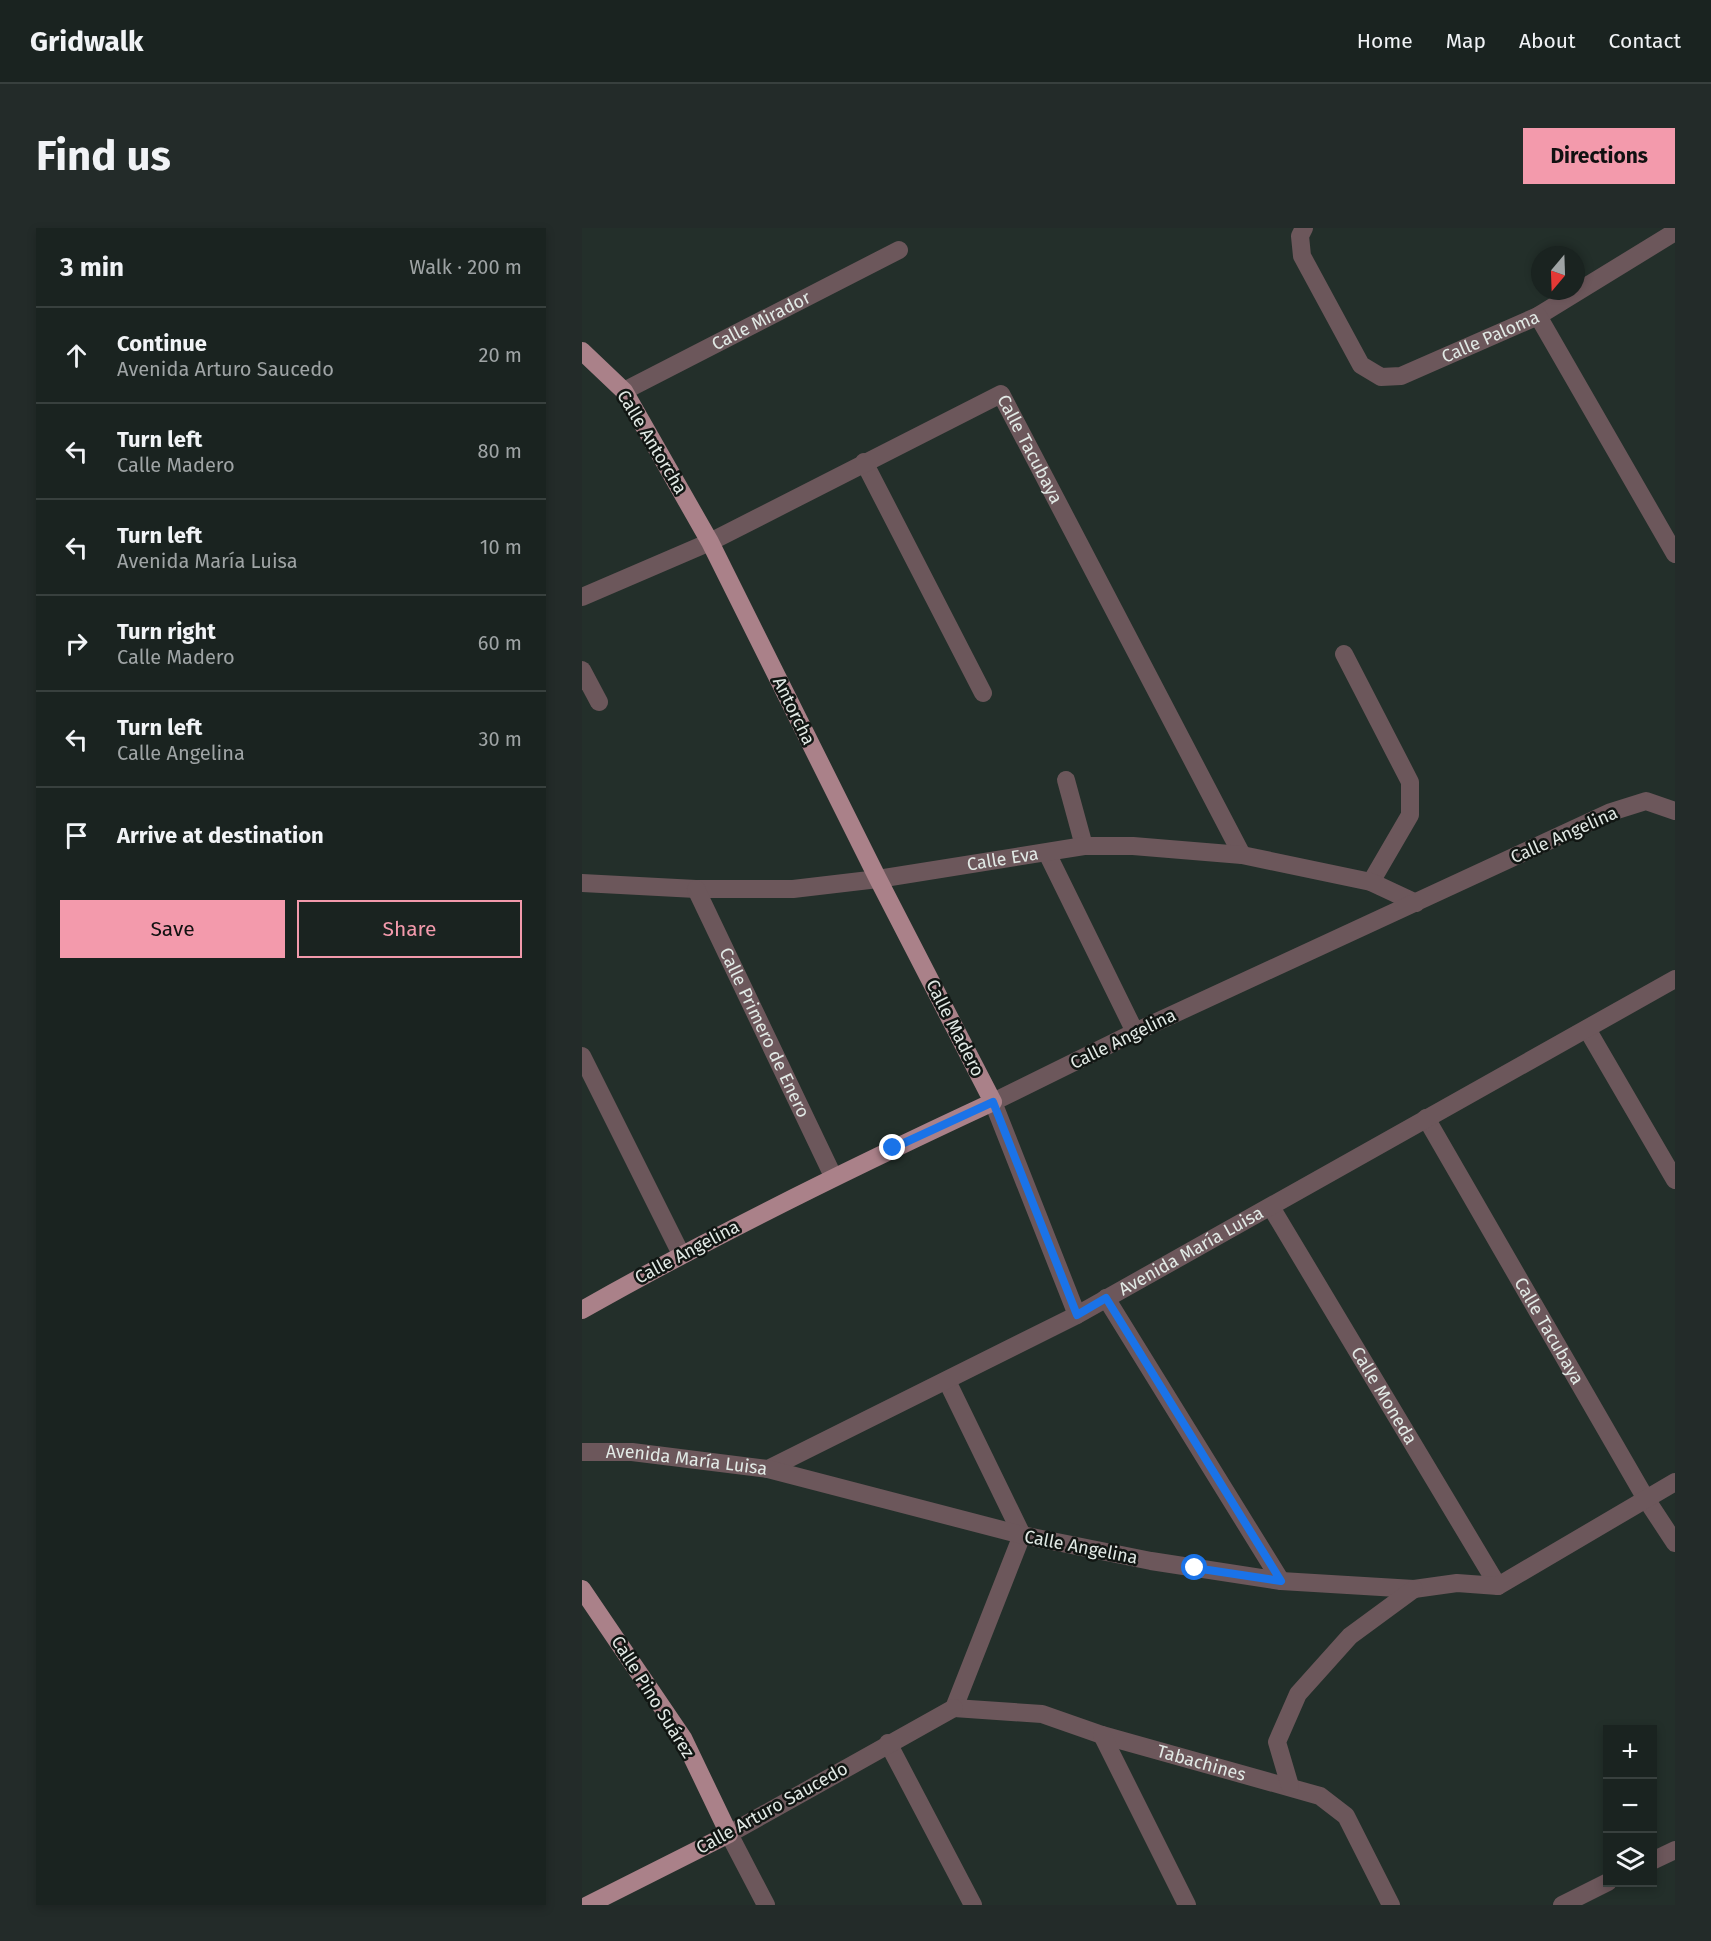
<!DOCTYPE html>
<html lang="en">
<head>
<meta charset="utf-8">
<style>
  body { margin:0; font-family:"Fira Sans",sans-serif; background:#232b29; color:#f1f3f6 }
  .controls { position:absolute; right:18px; bottom:18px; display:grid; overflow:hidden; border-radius:0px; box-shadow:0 3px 9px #0003 }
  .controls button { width:54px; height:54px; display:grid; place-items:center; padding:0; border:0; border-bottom:2px solid #38403e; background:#1a2320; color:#f1f3f6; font:30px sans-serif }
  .compass { position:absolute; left:949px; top:18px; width:54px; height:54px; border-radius:50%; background:#1a2320; box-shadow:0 3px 9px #0003; rotate:199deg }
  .stop { position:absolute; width:18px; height:18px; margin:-14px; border:4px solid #1a73e8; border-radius:50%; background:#fff }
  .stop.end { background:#1a73e8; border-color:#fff; box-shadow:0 2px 6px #0008 }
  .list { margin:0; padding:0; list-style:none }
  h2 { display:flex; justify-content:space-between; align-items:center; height:78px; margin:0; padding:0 24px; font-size:26px }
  h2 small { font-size:20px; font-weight:400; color:#9fa4a5 }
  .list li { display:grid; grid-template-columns:39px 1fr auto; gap:18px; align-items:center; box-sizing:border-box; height:96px; padding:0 24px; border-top:2px solid #38403e }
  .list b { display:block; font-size:22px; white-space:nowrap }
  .list p { margin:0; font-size:20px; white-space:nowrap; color:#9fa4a5 }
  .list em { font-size:20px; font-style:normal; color:#9fa4a5 }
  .actions { display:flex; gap:12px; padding:18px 24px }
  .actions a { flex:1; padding:14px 0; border:2px solid #f39aac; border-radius:0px; text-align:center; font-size:21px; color:#f39aac }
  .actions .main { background:#f39aac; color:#111 }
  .icon { flex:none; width:33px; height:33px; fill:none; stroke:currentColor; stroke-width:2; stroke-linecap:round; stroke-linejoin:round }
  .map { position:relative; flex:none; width:1093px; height:1677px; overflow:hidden; border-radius:0px }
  header { display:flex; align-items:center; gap:36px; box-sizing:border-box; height:84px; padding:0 30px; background:#1a2320; border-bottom:2px solid #38403e }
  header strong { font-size:28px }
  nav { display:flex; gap:33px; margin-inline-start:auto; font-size:21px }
  .intro { display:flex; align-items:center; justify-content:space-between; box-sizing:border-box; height:144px; padding:0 36px }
  h1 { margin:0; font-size:42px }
  .button { padding:15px 27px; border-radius:0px; background:#f39aac; color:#111; font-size:21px; font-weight:700 }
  main { display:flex; gap:36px; padding:0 36px }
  aside { flex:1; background:#1a2320; border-radius:0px; box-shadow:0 3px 9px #0003 }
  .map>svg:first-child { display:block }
</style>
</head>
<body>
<header>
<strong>Gridwalk</strong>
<nav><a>Home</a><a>Map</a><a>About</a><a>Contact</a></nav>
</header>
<div class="intro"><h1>Find us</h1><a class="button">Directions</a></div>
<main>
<aside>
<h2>3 min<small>Walk · 200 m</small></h2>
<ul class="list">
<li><svg class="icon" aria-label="ahead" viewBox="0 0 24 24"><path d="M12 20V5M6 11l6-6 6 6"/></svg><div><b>Continue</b><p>Avenida Arturo Saucedo</p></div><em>20 m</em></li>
<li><svg class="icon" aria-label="left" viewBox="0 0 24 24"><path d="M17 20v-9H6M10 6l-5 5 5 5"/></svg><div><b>Turn left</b><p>Calle Madero</p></div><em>80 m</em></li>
<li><svg class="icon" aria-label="left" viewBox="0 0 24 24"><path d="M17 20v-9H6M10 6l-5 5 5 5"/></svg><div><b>Turn left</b><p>Avenida María Luisa</p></div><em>10 m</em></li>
<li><svg class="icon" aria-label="right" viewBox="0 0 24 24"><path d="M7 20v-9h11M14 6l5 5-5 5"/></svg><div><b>Turn right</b><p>Calle Madero</p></div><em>60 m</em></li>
<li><svg class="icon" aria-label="left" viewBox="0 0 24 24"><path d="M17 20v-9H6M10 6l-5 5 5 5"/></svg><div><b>Turn left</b><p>Calle Angelina</p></div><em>30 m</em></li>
<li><svg class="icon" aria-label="arrive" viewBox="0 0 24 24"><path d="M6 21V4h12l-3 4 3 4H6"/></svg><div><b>Arrive at destination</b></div></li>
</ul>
<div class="actions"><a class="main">Save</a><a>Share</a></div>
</aside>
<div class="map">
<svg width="1093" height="1677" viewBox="0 0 1093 1677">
  <rect width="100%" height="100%" fill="#232f2a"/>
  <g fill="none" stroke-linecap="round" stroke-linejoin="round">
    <g stroke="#6c575b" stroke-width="18">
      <path id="s1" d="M722,0L718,8L720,28L779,137L799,149L819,148L956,88L1093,4"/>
      <path d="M956,88L1093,326"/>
      <path id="s2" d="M42,163L317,22"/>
      <path d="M282,234L401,465"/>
      <path id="s3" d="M0,369L128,314L419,166L660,627"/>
      <path d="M762,426L828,554V587L789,654"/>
      <path d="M0,442L17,474"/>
      <path d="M484,552L502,618"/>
      <path d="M465,625L553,804"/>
      <path id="s4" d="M0,655L114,661H211L296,651L502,618H551L660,627L789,654L834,675"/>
      <path id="s5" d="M114,661L251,948"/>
      <path d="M1005,801L1093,952"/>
      <path d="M0,828L99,1026"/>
      <path id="s6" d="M844,890L1064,1271L1093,1315"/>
      <path id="s7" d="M689,979L916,1358"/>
      <path d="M524,1070L699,1353"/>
      <path d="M495,1087L411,874L553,804L1029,584L1064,573L1093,583"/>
      <path d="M365,1153L440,1307L372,1480"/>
      <path id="s8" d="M0,1224H50L186,1241L495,1087L1093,751"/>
      <path d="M186,1241L440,1307L569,1333L699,1353L832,1361L875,1355L916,1358L1093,1254"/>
      <path id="s9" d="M372,1480L460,1486L520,1507L738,1568L764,1588L809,1677"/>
      <path d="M520,1507L605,1677"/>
      <path d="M306,1515L391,1677"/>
      <path d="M708,1558L695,1514L716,1466L768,1408L832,1361"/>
      <path d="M1070,1633L1093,1622"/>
      <path d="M184,1677L147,1606L372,1480"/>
      <path d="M980,1677L1026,1654"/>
    </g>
    <g stroke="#aa8189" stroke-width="18">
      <path d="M0,123L42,163L128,314L296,651L411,874C271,939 134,1006 0,1082"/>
      <path d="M0,1361L101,1510L147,1606L6,1677"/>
    </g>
  </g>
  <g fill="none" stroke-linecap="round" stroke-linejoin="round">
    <path stroke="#1a73e8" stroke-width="8" d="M311,920L411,874L495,1087L524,1070L699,1353L613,1340"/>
  </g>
  <g text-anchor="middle" stroke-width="5" stroke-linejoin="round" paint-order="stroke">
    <g font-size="18" fill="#e1e9e5" stroke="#111613">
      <text dy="6" stroke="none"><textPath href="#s2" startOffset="154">Calle Mirador</textPath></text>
      <text dy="6" stroke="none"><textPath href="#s1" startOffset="294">Calle Paloma</textPath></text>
      <text transform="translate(70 214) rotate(59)" y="6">Calle Antorcha</text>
      <text dy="6" stroke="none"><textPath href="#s3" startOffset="528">Calle Tacubaya</textPath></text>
      <text transform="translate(212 483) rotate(64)" y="6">Antorcha</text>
      <text transform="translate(982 607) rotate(-24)" y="6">Calle Angelina</text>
      <text dy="6" stroke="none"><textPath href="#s4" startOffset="423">Calle Eva</textPath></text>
      <text transform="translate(373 800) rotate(63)" y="6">Calle Madero</text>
      <text dy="6" stroke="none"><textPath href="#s5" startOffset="159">Calle Primero de Enero</textPath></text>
      <text transform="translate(541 811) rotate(-26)" y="6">Calle Angelina</text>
      <text dy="6" stroke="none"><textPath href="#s8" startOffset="663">Avenida María Luisa</textPath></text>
      <text transform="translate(105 1024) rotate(-28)" y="6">Calle Angelina</text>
      <text dy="6" stroke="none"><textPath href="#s6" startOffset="246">Calle Tacubaya</textPath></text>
      <text dy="6" stroke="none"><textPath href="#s7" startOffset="220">Calle Moneda</textPath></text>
      <text dy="6" stroke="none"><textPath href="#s8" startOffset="105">Avenida María Luisa</textPath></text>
      <text transform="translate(499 1319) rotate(11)" y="6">Calle Angelina</text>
      <text transform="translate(71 1469) rotate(58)" y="6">Calle Pino Suárez</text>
      <text dy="6" stroke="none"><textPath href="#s9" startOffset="255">Tabachines</textPath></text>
      <text transform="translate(190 1580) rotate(-29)" y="6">Calle Arturo Saucedo</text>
    </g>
  </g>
</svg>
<div class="controls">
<button>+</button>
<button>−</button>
<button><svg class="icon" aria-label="layers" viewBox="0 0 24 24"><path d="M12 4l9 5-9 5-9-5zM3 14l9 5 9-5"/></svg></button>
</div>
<svg class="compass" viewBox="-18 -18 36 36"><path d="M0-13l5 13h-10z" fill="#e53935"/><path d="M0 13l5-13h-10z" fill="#9fa4a5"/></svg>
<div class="stop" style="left:613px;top:1340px"></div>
<div class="stop end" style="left:311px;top:920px"></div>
</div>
</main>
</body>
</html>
